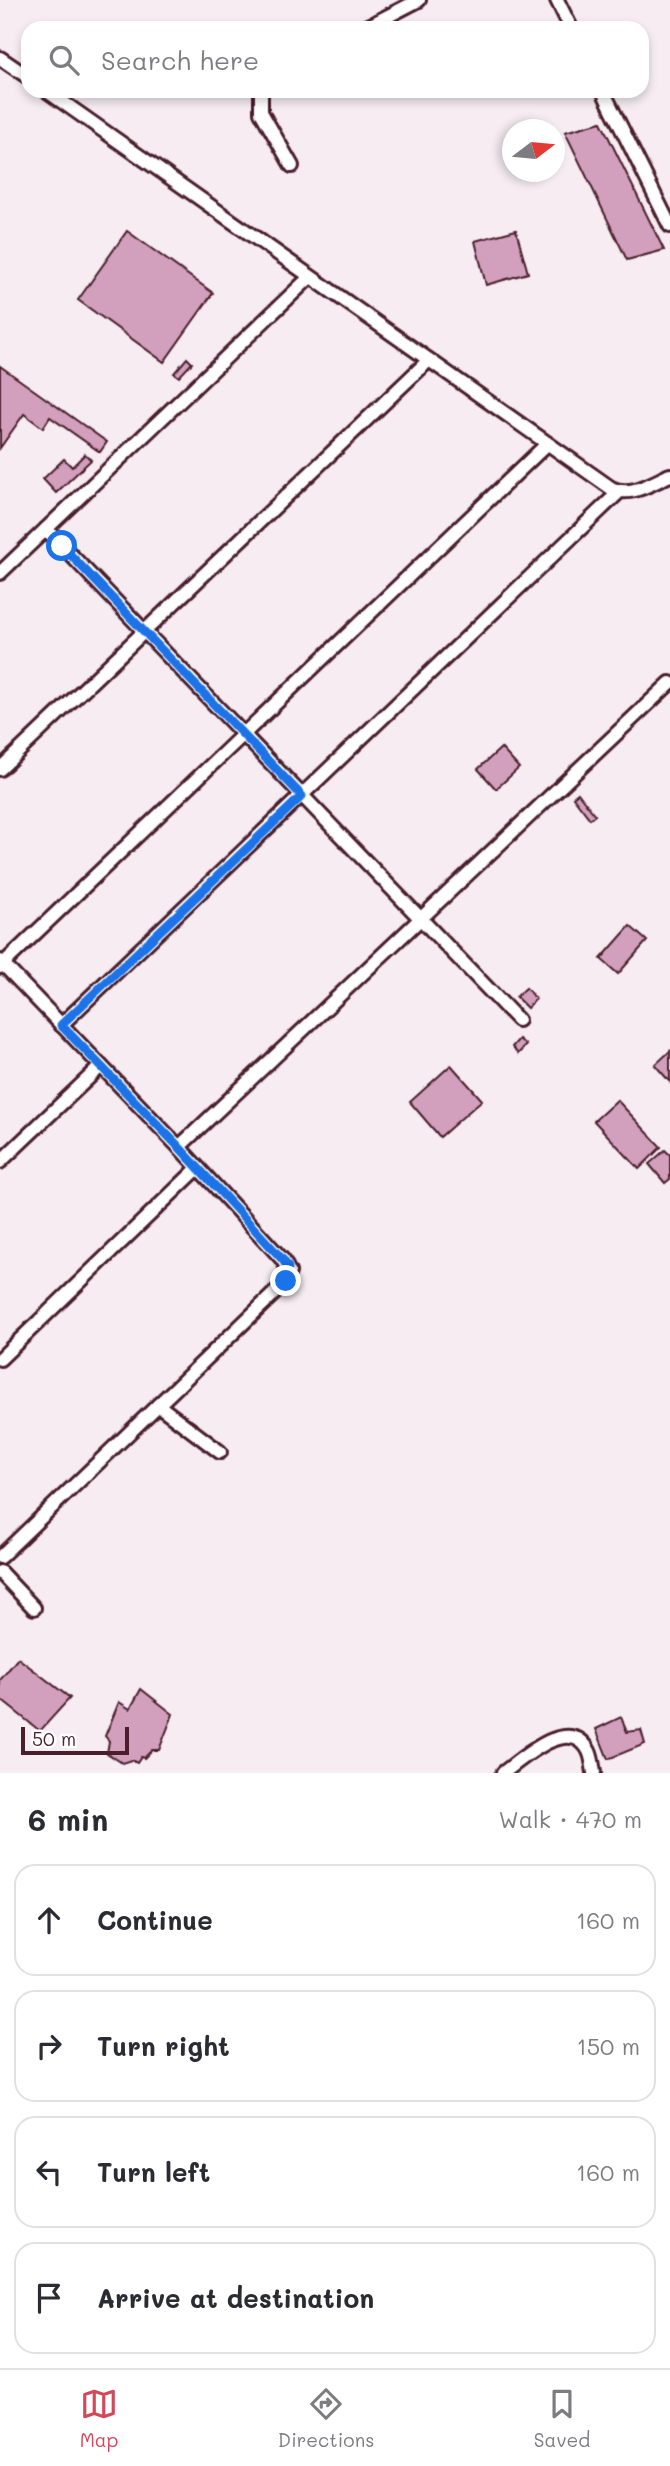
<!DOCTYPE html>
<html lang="en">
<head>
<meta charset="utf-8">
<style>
  body { margin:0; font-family:Mali,sans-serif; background:#f7f7f7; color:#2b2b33 }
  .compass { position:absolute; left:502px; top:119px; width:63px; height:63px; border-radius:50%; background:#fff; box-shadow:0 4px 10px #0003; rotate:74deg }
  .scale { position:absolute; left:21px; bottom:18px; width:108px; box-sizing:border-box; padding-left:7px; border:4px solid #4a1f2b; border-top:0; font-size:19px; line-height:24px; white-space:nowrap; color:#4a1f2b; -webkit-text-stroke:5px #fff; paint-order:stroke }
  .stop { position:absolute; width:21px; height:21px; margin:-16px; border:5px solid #1a73e8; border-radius:50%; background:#fff }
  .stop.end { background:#1a73e8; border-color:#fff; box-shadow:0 2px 7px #0008 }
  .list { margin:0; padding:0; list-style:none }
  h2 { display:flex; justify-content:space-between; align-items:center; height:91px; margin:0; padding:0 28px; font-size:30px }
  h2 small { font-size:23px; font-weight:400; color:#7c7c81 }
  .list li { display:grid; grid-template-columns:46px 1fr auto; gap:21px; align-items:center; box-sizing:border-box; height:112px; margin:0 14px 14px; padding:0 14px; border:2px solid #e1e1e2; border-radius:21px }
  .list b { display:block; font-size:26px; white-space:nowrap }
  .list em { font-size:23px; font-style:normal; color:#7c7c81 }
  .icon { flex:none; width:38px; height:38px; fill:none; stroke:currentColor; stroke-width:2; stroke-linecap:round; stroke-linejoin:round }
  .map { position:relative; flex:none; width:670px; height:1773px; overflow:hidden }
  .search { position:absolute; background:#fff; box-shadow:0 4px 10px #0003; left:21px; right:21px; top:21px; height:77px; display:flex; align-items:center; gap:18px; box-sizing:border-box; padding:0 24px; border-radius:21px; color:#7c7c81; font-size:26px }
  .sheet { height:595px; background:#fff }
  nav { display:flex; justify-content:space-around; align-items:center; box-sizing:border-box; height:98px; border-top:2px solid #e1e1e2; background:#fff; font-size:19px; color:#7c7c81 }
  nav a { display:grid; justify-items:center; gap:4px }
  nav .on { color:#d1495b }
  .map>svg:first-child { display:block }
</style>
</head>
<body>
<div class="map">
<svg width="670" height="1773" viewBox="0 0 670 1773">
  <rect width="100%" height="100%" fill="#f6ecf2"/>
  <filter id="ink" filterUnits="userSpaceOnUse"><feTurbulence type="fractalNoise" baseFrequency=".0143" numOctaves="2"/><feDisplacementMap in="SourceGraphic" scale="14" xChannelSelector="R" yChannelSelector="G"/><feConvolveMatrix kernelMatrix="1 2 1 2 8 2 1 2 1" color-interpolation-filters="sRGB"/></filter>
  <g filter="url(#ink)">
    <g fill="#d2a0bd" stroke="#4a1f2b" stroke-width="2">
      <path d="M601,122L664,250L627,260L565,132Z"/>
      <path d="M516,230L528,273L486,285L475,241Z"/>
      <path d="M127,231L213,293L164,362L78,300Z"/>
      <path d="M187,358L192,363L179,377L174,373Z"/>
      <path d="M0,366L107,442L100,452L50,417L43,428L24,414L0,448Z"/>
      <path d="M85,454L91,460L56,493L43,479L64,459L72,467Z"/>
      <path d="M501,748L519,768L496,789L478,769Z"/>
      <path d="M578,793L595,815L590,819L573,797Z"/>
      <path d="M630,926L647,941L618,974L601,959Z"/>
      <path d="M526,988L536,999L527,1008L516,997Z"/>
      <path d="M519,1039L526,1045L518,1054L512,1047Z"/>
      <path d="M670,1051V1082L655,1065Z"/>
      <path d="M451,1065L482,1100L440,1137L410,1102Z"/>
      <path d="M617,1100L661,1147L639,1169L594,1121Z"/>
      <path d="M665,1150L670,1155V1179L665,1183L649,1164Z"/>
      <path d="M18,1658L70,1698L40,1731L0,1699V1680Z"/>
      <path d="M141,1689L173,1714L159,1750H152L144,1758L141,1757L137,1763L131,1760L122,1763L107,1753L109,1741L105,1736L119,1702L130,1709Z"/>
      <path d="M621,1717L627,1732L641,1730L645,1744L608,1759L596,1729Z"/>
    </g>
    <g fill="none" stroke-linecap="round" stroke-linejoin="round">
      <g stroke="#4a1f2b" stroke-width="18">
        <g id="minor">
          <path d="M557,0L571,28"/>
          <path d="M365,28L419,0"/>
          <path d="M0,58L28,77"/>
          <path d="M47,91L611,488C630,498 652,483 670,475"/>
          <path d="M261,91V112L292,166"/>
          <path d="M603,91L670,226"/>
          <path d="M46,529L518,1020"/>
          <path d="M0,573L310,277"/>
          <path d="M0,769L429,360"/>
          <path d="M0,961L179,1147L283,1260L289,1272L284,1284L0,1557"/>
          <path d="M0,967L547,444"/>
          <path d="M61,1025L619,492"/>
          <path d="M179,1147L670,683"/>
          <path d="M0,1162L101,1066"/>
          <path d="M0,1359L198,1168"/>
          <path d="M158,1405L220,1452"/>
          <path d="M0,1572L34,1608"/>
          <path d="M503,1773C522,1759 570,1714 589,1751C592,1757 593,1766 594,1773"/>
        </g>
      </g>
      <use href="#minor" stroke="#fff" stroke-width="12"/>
    </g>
  </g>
  <g fill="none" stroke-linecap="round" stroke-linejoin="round" filter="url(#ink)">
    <path stroke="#1a73e8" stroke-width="9" d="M62,546L302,796L61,1025L179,1147L283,1260L288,1267L286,1281"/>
  </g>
</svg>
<svg class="compass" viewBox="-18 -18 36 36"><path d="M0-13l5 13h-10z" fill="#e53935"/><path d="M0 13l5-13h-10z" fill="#7c7c81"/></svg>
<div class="scale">50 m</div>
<div class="stop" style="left:62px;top:546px"></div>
<div class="stop end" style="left:286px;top:1281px"></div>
<div class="search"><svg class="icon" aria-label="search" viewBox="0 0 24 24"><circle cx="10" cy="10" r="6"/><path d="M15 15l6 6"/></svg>Search here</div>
</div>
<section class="sheet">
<h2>6 min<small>Walk · 470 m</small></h2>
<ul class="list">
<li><svg class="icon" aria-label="ahead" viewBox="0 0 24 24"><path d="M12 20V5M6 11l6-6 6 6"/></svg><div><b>Continue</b></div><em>160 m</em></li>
<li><svg class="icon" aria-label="right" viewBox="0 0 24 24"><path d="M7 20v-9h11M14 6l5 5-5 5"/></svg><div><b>Turn right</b></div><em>150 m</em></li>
<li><svg class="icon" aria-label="left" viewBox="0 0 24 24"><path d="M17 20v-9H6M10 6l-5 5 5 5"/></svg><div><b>Turn left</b></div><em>160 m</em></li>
<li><svg class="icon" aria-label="arrive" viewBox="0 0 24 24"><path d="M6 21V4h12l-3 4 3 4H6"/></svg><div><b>Arrive at destination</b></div></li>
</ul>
</section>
<nav>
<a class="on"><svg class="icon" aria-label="map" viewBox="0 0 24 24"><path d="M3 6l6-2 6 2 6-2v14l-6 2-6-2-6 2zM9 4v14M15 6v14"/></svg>Map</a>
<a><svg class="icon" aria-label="directions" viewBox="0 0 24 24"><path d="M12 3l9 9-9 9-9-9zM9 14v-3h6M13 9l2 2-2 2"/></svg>Directions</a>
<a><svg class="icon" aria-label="saved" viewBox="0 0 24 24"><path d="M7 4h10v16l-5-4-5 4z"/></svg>Saved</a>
</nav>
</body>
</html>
